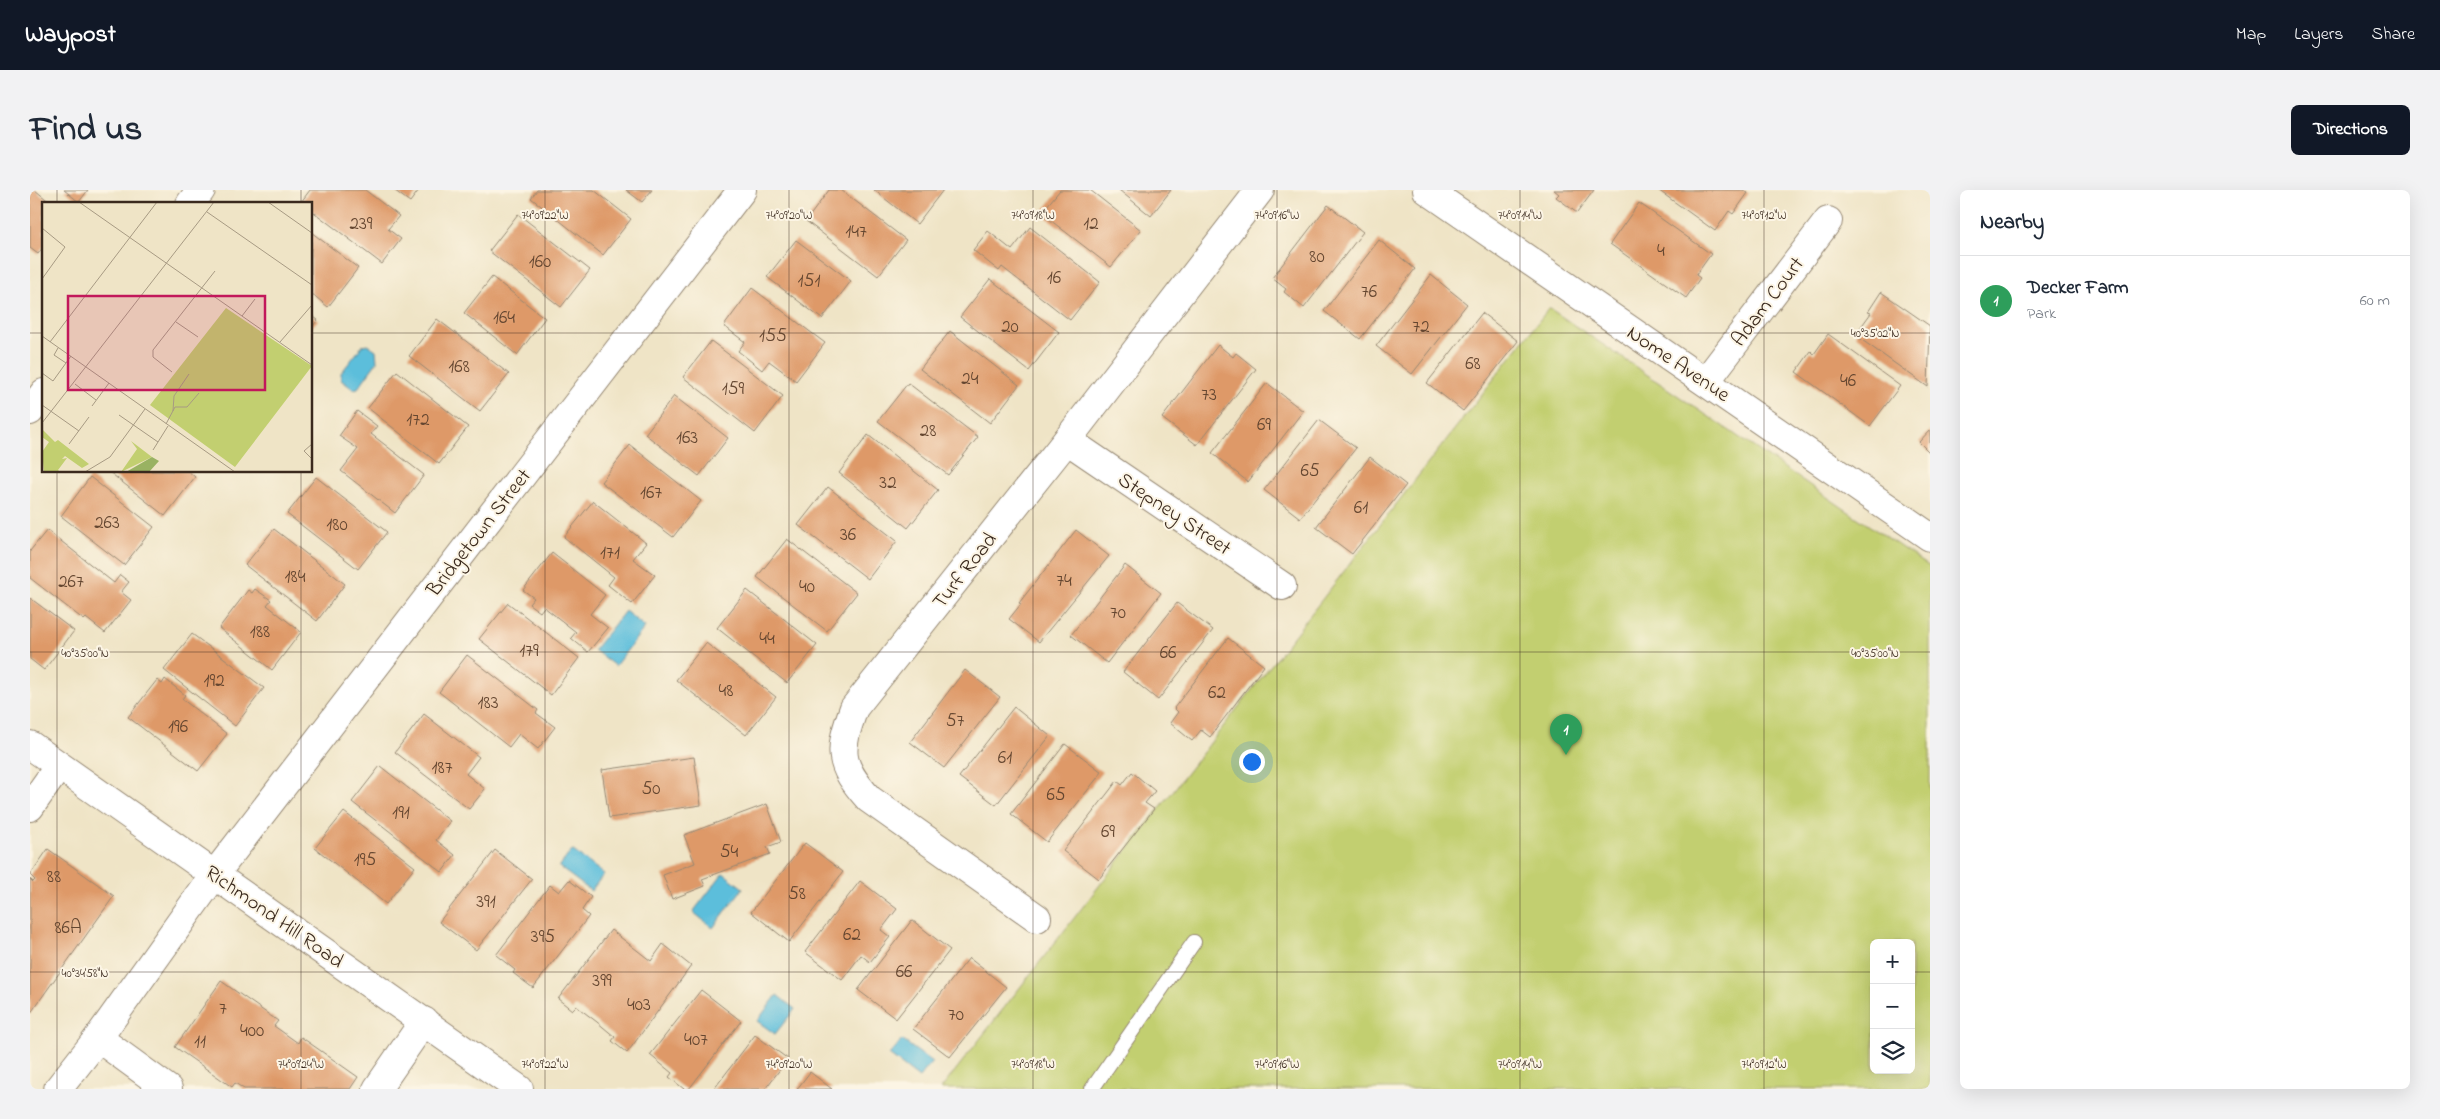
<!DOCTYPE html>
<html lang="en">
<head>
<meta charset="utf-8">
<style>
  body { margin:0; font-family:"Indie Flower",sans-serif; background:#f2f2f3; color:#1f2937 }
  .controls { position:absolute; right:15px; bottom:15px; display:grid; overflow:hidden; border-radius:8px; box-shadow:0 5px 20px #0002 }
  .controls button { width:45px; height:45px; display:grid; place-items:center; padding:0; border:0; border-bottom:1px solid #e0e1e3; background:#fff; color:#1f2937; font:25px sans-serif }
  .you { position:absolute; left:1221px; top:571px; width:18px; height:18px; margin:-12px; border:4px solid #fff; border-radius:50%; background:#1a73e8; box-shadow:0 0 0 8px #1a73e833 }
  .badge { display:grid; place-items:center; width:32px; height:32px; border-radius:50%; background:#111827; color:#fff; font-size:16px; font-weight:700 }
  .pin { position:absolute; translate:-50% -41px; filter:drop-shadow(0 1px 2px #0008) }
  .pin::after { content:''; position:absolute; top:26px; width:18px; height:15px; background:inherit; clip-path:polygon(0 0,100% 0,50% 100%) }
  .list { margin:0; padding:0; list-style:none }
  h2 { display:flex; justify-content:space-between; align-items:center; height:65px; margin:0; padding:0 20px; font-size:21px }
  h2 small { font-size:16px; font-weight:400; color:#747a83 }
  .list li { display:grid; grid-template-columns:32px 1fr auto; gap:15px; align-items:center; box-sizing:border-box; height:90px; padding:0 20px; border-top:1px solid #e0e1e3 }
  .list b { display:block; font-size:19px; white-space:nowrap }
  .list p { margin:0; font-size:16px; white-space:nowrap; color:#747a83 }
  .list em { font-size:16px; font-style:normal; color:#747a83 }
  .icon { flex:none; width:28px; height:28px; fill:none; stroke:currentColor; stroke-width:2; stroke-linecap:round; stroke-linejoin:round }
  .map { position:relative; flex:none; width:1900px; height:899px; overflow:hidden; border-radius:8px }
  header { display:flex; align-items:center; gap:30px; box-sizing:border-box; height:70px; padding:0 25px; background:#111827; color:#fff }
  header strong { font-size:24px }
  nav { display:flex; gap:28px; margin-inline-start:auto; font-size:18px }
  .intro { display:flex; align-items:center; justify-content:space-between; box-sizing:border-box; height:120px; padding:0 30px }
  h1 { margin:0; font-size:35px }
  .button { padding:12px 22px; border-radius:8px; background:#111827; color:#fff; font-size:18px; font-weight:700 }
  main { display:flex; gap:30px; padding:0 30px }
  aside { flex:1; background:#fff; border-radius:8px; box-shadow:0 5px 20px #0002 }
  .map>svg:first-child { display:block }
</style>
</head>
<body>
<header>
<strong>Waypost</strong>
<nav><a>Map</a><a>Layers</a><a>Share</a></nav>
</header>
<div class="intro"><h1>Find us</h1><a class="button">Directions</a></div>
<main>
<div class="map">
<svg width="1900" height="899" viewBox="0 0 1900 899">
  <rect width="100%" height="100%" fill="#fcf5e5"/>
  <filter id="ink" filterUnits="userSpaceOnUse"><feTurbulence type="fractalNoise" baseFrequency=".02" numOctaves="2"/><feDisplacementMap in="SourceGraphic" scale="10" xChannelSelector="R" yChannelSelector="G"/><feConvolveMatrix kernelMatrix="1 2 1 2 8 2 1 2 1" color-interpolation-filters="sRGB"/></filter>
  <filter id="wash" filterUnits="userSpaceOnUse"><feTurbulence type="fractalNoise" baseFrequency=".0096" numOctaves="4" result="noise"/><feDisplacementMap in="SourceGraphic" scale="20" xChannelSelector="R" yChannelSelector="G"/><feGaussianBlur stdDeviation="1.12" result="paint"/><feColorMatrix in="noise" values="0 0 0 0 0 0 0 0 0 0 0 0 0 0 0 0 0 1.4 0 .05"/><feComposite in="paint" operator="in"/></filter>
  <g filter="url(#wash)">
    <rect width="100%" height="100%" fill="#efe4c6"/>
    <path fill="#c2cf70" stroke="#7e7c47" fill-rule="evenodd" d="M1519,118L1900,377V899H911ZM1844,753H1881V880H1844Z"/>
    <g fill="#5cbedb" stroke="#4c747c">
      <path d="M337,154L346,160L347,172L328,198L323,199L311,190V183L333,155Z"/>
      <path d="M595,421L615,437L585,476L564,460Z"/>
      <path d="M542,660L574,684L561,701L529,677Z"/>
      <path d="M693,683L713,698L683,738L663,722Z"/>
      <path d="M747,805L765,819L745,844L727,831Z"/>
      <path d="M872,850L902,872L889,888L859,865Z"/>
    </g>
    <g id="blocks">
      <g fill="#de9967">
        <path d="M0,0H5L22,14H14V56L8,64L0,58Z"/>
        <path d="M34,0H58L49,12Z"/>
        <path d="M280,0H335L369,26L358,39L371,49L352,74L281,20V14L271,12Z"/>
        <path d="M364,0H389L380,12Z"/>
        <path d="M507,0H564L601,29L573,65L501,8Z"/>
        <path d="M596,0H622L612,12Z"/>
        <path d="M799,0H811L876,50L848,86L776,31Z"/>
        <path d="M844,0H913L887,34Z"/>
        <path d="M1030,0H1060L1111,40L1081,77L1011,23Z"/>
        <path d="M1089,0H1141L1121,26Z"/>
        <path d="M1524,0H1564L1547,23L1526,7L1529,4Z"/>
        <path d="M1628,0H1713L1718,3L1703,24L1699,21L1685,41Z"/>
        <path d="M1609,13L1681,64L1666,85L1670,88L1656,108L1580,54Z"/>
        <path d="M1298,15L1333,42L1274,118L1254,102L1256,99L1242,88Z"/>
        <path d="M488,24L560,80L531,117L459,61Z"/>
        <path d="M1000,37L1070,92L1040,130L972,77L969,81L943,60L958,41L982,60Z"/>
        <path d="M281,42L328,78L298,117L281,103Z"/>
        <path d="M766,50L821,91L792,129L737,87Z"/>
        <path d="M1349,50L1385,79L1330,149L1294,121Z"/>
        <path d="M1401,85L1437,114L1382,184L1346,156Z"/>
        <path d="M462,87L515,128L487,165L434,123Z"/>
        <path d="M960,89L1029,142L999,181L930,127Z"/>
        <path d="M722,98L795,153L766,191L739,171L732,180L708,161L715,152L694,136Z"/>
        <path d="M1851,102L1900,136L1898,197L1825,145L1841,123L1838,122Z"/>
        <path d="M1452,123L1488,151L1433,221L1397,193Z"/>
        <path d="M281,125L288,130L281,138Z"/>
        <path d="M407,129L479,184L450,221L379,166Z"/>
        <path d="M920,141L989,195L960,233L890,179Z"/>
        <path d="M1798,144L1870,196L1840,236L1766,182L1781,161L1784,164Z"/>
        <path d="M681,151L753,206L725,243L653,187Z"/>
        <path d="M1188,155L1203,167L1206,163L1226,179L1167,255L1132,228Z"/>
        <path d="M367,181L438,237L409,274L338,218Z"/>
        <path d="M878,193L948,247L918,285L848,231Z"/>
        <path d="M1237,193L1273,221L1218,292L1182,263Z"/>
        <path d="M644,206L698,248L669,286L615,244Z"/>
        <path d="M327,221L347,236L341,244L394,285L365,323L311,281L328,259L309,246Z"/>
        <path d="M1289,230L1326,258L1270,328L1234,300Z"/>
        <path d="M1900,240V263L1889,252Z"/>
        <path d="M838,245L908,300L878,338L809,283Z"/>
        <path d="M600,255L671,311L643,347L571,292Z"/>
        <path d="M1340,267L1376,295L1322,364L1286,337Z"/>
        <path d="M78,281H158L165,287L135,326Z"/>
        <path d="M60,287L124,337L94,375L31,326Z"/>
        <path d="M286,287L357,342L328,379L257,324Z"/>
        <path d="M798,297L867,351L838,389L768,335Z"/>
        <path d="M563,311L616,353L603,369L625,385L602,414L578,395L584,387L534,347Z"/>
        <path d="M244,339L315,394L287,431L215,375Z"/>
        <path d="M17,340L84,393L90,385L99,392L91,402L101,410L75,443L56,428L54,430L0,388V361Z"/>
        <path d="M1046,340L1079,366L1009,452L979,429L991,414L989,413Z"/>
        <path d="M757,349L827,403L797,441L727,387Z"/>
        <path d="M522,363L575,405L560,424L578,438L558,462L541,448L546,442L514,417L510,422L499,414L504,408L493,400Z"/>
        <path d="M1095,375L1131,403L1077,473L1041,445Z"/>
        <path d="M225,399L241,410L237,415L271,442L242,480L189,438L218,400L222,403Z"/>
        <path d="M717,400L787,455L757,493L687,438Z"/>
        <path d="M0,408L44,441L14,480L0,469Z"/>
        <path d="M478,413L549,468L521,505L449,449Z"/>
        <path d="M1147,413L1183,440L1128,510L1093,482Z"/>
        <path d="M162,444L234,498L205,536L134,480Z"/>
        <path d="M1198,448L1234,476L1180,547L1171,540L1162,551L1140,533L1148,522L1144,518Z"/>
        <path d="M676,453L746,507L716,545L646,490Z"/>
        <path d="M437,465L508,520L506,523L525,537L508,559L489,544L479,557L409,502Z"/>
        <path d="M935,480L970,507L914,578L880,552Z"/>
        <path d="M135,489L155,505L152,509L197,544L168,581L98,527L127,490L132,494Z"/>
        <path d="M984,517L1020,546L966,615L929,587Z"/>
        <path d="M394,524L449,567L436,584L455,599L439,619L365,562Z"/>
        <path d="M1035,554L1072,582L1017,652L981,624Z"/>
        <path d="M664,567L671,615L579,628L572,580Z"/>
        <path d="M350,576L420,631L406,650L425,665L412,682L322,612Z"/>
        <path d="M1102,582L1125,601L1115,613L1124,619L1069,689L1033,661L1087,591L1092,595Z"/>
        <path d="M737,614L751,652L737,657L740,664L672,689L675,696L642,709L633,685L665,673L654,645Z"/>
        <path d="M314,622L385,677L356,714L285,658Z"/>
        <path d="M775,653L813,682L759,752L721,722Z"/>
        <path d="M18,659L84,706L0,824V689L3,692L5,690L0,685Z"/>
        <path d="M465,660L502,689L446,760L409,732Z"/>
        <path d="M539,690L561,707L552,720L559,726L503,798L483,783L485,780L466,765L520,695L529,702Z"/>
        <path d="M830,691L867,719L851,740L860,747L840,772L831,765L812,790L775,762Z"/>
        <path d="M882,730L920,760L866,829L828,800Z"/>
        <path d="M581,740L621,771L633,754L661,776L597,863L582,851L585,847L567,832L546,816L542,820L528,809Z"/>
        <path d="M939,768L976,797L920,867L883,839Z"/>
        <path d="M191,791L248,831L244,836L268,853L271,847L328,887L320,899H214L205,893L202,897L145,857Z"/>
        <path d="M671,800L711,831L659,899H654L639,887L642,883L620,865Z"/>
        <path d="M725,845L758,869L735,899H684Z"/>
        <path d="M780,882L802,899H767Z"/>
      </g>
    </g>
  </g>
  <g filter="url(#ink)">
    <use href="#blocks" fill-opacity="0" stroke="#958772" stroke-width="1"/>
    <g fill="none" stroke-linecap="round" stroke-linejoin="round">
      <g stroke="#958772" stroke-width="16">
        <path id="service" d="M1062,899L1164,752"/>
      </g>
      <g stroke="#958772" stroke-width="30">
        <g id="minor">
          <path d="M1397,0L1900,347"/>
          <path d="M1676,191L1798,31"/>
          <path d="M1037,250L1252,396"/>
          <path d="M0,617L29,576"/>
          <path d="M1007,728L839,609C808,574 808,562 824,518L1037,250L1230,0"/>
          <path d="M68,848L138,899"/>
          <path d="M28,899L68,848L185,684L712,0"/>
          <path d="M347,899L394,831"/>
        </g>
      </g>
      <g stroke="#958772" stroke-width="30">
        <g id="tertiary">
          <path d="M160,14L171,0"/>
          <path d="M0,221L14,203"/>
          <path d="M0,555L489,899"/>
        </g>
      </g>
      <use href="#service" stroke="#fff" stroke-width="14"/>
      <use href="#minor" stroke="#fff" stroke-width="28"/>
      <use href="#tertiary" stroke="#fff" stroke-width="28"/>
    </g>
  </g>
  <path fill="none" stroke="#3b2a1e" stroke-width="1" stroke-opacity="0.45" d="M27,0V14M271,0V14M515,0V899M759,0V899M1003,0V899M1247,0V899M1490,0V899M1734,0V899M0,143H14M281,143H1900M27,281V899M271,281V899M0,462H1900M0,782H1844M1881,782H1900"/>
  <g text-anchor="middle" stroke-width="4" stroke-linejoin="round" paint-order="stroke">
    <g font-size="19" fill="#644630">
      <text x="331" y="39">239</text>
      <text x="1061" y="39">12</text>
      <text x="826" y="47">147</text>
      <text x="1631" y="66">4</text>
      <text x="1287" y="72">80</text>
      <text x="510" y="77">160</text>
      <text x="1024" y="93">16</text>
      <text x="779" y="96">151</text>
      <text x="1339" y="107">76</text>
      <text x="474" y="133">164</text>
      <text x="980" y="142">20</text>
      <text x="1391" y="142">72</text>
      <text x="743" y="151">155</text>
      <text x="1443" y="179">68</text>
      <text x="429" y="182">168</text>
      <text x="940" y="194">24</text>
      <text x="1818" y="196">46</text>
      <text x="703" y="204">159</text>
      <text x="1179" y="210">73</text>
      <text x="388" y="235">172</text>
      <text x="1234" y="240">69</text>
      <text x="898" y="246">28</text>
      <text x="657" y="253">163</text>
      <text x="1280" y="286">65</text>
      <text x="858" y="298">32</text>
      <text x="621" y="308">167</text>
      <text x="1331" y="323">61</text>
      <text x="77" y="338">263</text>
      <text x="307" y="340">180</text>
      <text x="818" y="350">36</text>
      <text x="580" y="368">171</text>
      <text x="265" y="392">184</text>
      <text x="1034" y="396">74</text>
      <text x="41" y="397">267</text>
      <text x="777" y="402">40</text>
      <text x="1088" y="428">70</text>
      <text x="230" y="447">188</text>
      <text x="737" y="454">44</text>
      <text x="499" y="466">179</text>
      <text x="1138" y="468">66</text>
      <text x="184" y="496">192</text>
      <text x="696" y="506">48</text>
      <text x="1187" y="508">62</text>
      <text x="458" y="518">183</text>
      <text x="925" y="536">57</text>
      <text x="148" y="542">196</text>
      <text x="975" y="573">61</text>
      <text x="412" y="583">187</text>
      <text x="621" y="604">50</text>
      <text x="1026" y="610">65</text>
      <text x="371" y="628">191</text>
      <text x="1078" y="647">69</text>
      <text x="699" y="667">54</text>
      <text x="335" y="675">195</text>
      <text x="24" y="692">88</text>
      <text x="767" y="709">58</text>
      <text x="456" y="717">391</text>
      <text x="38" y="743">86A</text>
      <text x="822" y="750">62</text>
      <text x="513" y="752">395</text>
      <text x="874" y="787">66</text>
      <text x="572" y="796">399</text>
      <text x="609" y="820">403</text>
      <text x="193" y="824">7</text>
      <text x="926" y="830">70</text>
      <text x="222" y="846">400</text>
      <text x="666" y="855">407</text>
      <text x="170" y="857">11</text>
    </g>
    <g font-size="21" fill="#3b2a1e" stroke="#fcf5e5">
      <text transform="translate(1737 111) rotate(-53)" y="7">Adam Court</text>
      <text transform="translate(1649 173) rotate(34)" y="7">Nome Avenue</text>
      <text transform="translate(1145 323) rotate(34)" y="7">Stepney Street</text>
      <text transform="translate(448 342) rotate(-52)" y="7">Bridgetown Street</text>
      <text transform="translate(934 380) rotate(-52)" y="7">Turf Road</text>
      <text transform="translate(245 726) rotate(35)" y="7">Richmond Hill Road</text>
    </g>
  </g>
  <g transform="translate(12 12)">
    <rect width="270" height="270" fill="#efe4c6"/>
    <path d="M184,106L270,164L193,265L108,203ZM0,227L13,240L16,238L47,262L40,266L23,254L20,257L25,256L16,268L18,270H2L0,250L7,240L0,235ZM89,239L110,255L79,270L95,247Z" fill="#c2cf70"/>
    <path d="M110,255L117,259L107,270H84Z" fill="#99b262"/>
    <path fill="none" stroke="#a79a83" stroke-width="1" d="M37,0L270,163M226,0L270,31M165,10L270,83M0,26L23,45L0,77M200,114L213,97M134,120L156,135M0,134L193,270M8,140L115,0M238,140L270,103M16,146L12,153L24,161M130,170L111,155V148L173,69M0,171L11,179L29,154M33,182L54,198M0,203L37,229M50,204L67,181M131,209L132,194L147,172M77,213L116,240M0,221L172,0M124,222L133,205H145L157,191M27,242L47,215M270,242L262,249L270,257M111,248L126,224M43,270L68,255L103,207"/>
    <path fill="#c2185b" fill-opacity="0.15" stroke="#c2185b" stroke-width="2.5" d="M26,94H223V188H26Z"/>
    <rect width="270" height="270" fill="none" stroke="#3b2a1e" stroke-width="2.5"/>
  </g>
  <g font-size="12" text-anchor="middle" fill="#3b2a1e" stroke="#fcf5e5" stroke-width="4" stroke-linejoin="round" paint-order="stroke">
    <text x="515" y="29">74°09'22"W</text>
    <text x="759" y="29">74°09'20"W</text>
    <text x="1003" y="29">74°09'18"W</text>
    <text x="1247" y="29">74°09'16"W</text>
    <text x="1490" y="29">74°09'14"W</text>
    <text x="1734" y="29">74°09'12"W</text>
    <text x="1845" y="147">40°35'02"N</text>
    <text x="55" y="467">40°35'00"N</text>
    <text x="1845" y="467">40°35'00"N</text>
    <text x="55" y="787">40°34'58"N</text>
    <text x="271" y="878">74°09'24"W</text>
    <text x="515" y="878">74°09'22"W</text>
    <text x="759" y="878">74°09'20"W</text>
    <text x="1003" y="878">74°09'18"W</text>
    <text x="1247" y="878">74°09'16"W</text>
    <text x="1490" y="878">74°09'14"W</text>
    <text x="1734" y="878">74°09'12"W</text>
  </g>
</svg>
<div class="controls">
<button>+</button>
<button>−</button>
<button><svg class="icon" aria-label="layers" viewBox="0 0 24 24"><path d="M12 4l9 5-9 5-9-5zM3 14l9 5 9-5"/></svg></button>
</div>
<div class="you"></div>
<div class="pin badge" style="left:1536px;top:565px;background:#2e9e5b">1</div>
</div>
<aside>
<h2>Nearby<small></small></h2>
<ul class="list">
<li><span class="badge" style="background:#2e9e5b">1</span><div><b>Decker Farm</b><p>Park</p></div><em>60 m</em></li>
</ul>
</aside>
</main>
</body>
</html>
